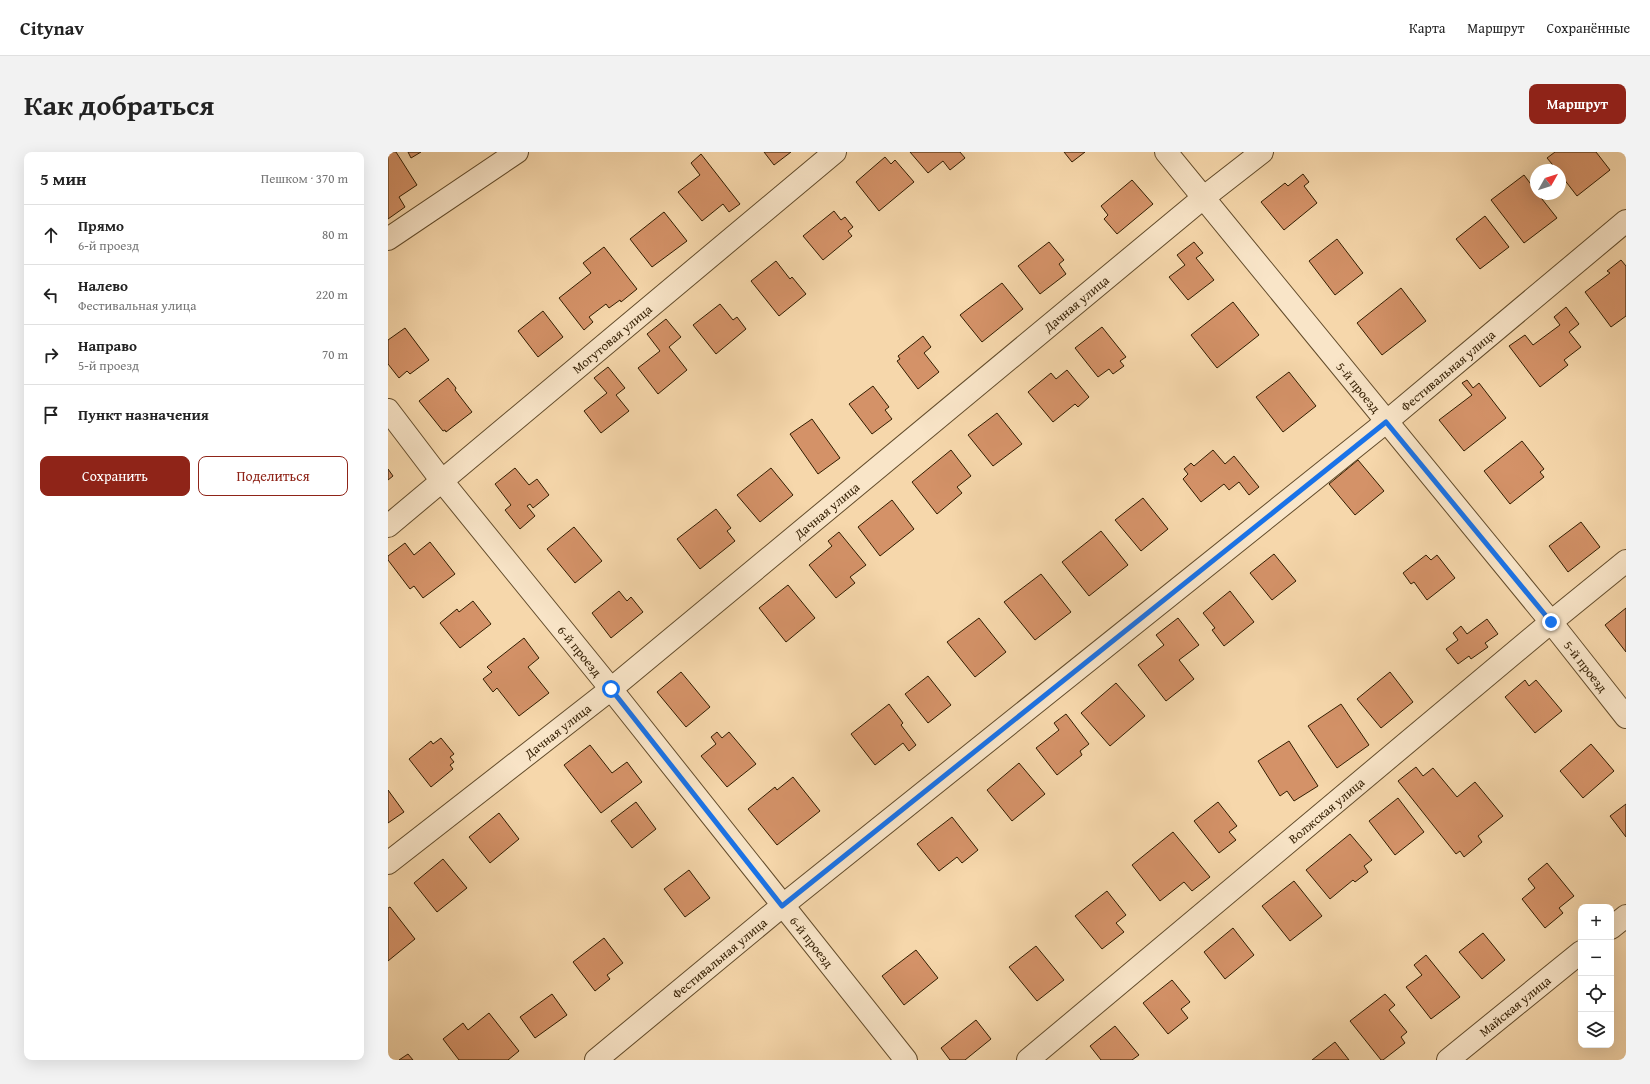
<!DOCTYPE html>
<html lang="ru">
<head>
<meta charset="utf-8">
<style>
  body { margin:0; font-family:"Gentium Book Plus",serif; background:#f2f2f2; color:#222 }
  .controls { position:absolute; right:12px; bottom:12px; display:grid; overflow:hidden; border-radius:8px; box-shadow:0 4px 16px #0002 }
  .controls button { width:36px; height:36px; display:grid; place-items:center; padding:0; border:0; border-bottom:1px solid #e0e0e0; background:#fff; color:#222; font:20px sans-serif }
  .compass { position:absolute; left:1142px; top:12px; width:36px; height:36px; border-radius:50%; background:#fff; box-shadow:0 4px 16px #0002; rotate:51deg }
  .stop { position:absolute; width:12px; height:12px; margin:-9px; border:3px solid #1a73e8; border-radius:50%; background:#fff }
  .stop.end { background:#1a73e8; border-color:#fff; box-shadow:0 1px 4px #0008 }
  .list { margin:0; padding:0; list-style:none }
  h2 { display:flex; justify-content:space-between; align-items:center; height:52px; margin:0; padding:0 16px; font-size:17px }
  h2 small { font-size:13px; font-weight:400; color:#767676 }
  .list li { display:grid; grid-template-columns:26px 1fr auto; gap:12px; align-items:center; box-sizing:border-box; height:60px; padding:0 16px; border-top:1px solid #e0e0e0 }
  .list b { display:block; font-size:15px; white-space:nowrap }
  .list p { margin:0; font-size:13px; white-space:nowrap; color:#767676 }
  .list em { font-size:13px; font-style:normal; color:#767676 }
  .actions { display:flex; gap:8px; padding:12px 16px }
  .actions a { flex:1; padding:9px 0; border:1px solid #8f2418; border-radius:8px; text-align:center; font-size:14px; color:#8f2418 }
  .actions .main { background:#8f2418; color:#fff }
  .icon { flex:none; width:22px; height:22px; fill:none; stroke:currentColor; stroke-width:2; stroke-linecap:round; stroke-linejoin:round }
  .map { position:relative; flex:none; width:1238px; height:908px; overflow:hidden; border-radius:8px }
  header { display:flex; align-items:center; gap:24px; box-sizing:border-box; height:56px; padding:0 20px; background:#fff; border-bottom:1px solid #e0e0e0 }
  header strong { font-size:19px }
  nav { display:flex; gap:22px; margin-inline-start:auto; font-size:14px }
  .intro { display:flex; align-items:center; justify-content:space-between; box-sizing:border-box; height:96px; padding:0 24px }
  h1 { margin:0; font-size:28px }
  .button { padding:10px 18px; border-radius:8px; background:#8f2418; color:#fff; font-size:14px; font-weight:700 }
  main { display:flex; gap:24px; padding:0 24px }
  aside { flex:1; background:#fff; border-radius:8px; box-shadow:0 4px 16px #0002 }
  .map>svg:first-child { display:block }
</style>
</head>
<body>
<header>
<strong>Citynav</strong>
<nav><a>Карта</a><a>Маршрут</a><a>Сохранённые</a></nav>
</header>
<div class="intro"><h1>Как добраться</h1><a class="button">Маршрут</a></div>
<main>
<aside>
<h2>5 мин<small>Пешком · 370 m</small></h2>
<ul class="list">
<li><svg class="icon" aria-label="ahead" viewBox="0 0 24 24"><path d="M12 20V5M6 11l6-6 6 6"/></svg><div><b>Прямо</b><p>6-й проезд</p></div><em>80 m</em></li>
<li><svg class="icon" aria-label="left" viewBox="0 0 24 24"><path d="M17 20v-9H6M10 6l-5 5 5 5"/></svg><div><b>Налево</b><p>Фестивальная улица</p></div><em>220 m</em></li>
<li><svg class="icon" aria-label="right" viewBox="0 0 24 24"><path d="M7 20v-9h11M14 6l5 5-5 5"/></svg><div><b>Направо</b><p>5-й проезд</p></div><em>70 m</em></li>
<li><svg class="icon" aria-label="arrive" viewBox="0 0 24 24"><path d="M6 21V4h12l-3 4 3 4H6"/></svg><div><b>Пункт назначения</b></div></li>
</ul>
<div class="actions"><a class="main">Сохранить</a><a>Поделиться</a></div>
</aside>
<div class="map">
<svg width="1238" height="908" viewBox="0 0 1238 908">
  <rect width="100%" height="100%" fill="#f6d7ab"/>
  <filter id="stains"><feTurbulence type="fractalNoise" baseFrequency=".005" numOctaves="4"/><feColorMatrix values="0 0 0 0 .2 0 0 0 0 .09 0 0 0 0 .02 0 0 0 .5 -.17"/></filter>
  <radialGradient id="worn" r=".72"><stop offset=".6" stop-color="#630" stop-opacity="0"/><stop offset="1" stop-color="#630" stop-opacity=".3"/></radialGradient>
  <g fill="#d49268" stroke="#321d00">
    <path d="M0,0H8L29,33L11,45L17,55L0,67Z"/>
    <path d="M20,0H33L23,6Z"/>
    <path d="M376,0H403L386,13Z"/>
    <path d="M522,0H572L577,6L562,18L555,9L540,21Z"/>
    <path d="M676,0H697L684,10Z"/>
    <path d="M1167,0H1208L1222,18L1189,44L1172,22V18H1169L1159,6Z"/>
    <path d="M313,2L352,52L341,60L335,52L314,69L290,40L312,23L303,11Z"/>
    <path d="M497,5L503,12L507,8L526,30L491,59L468,30Z"/>
    <path d="M915,22L921,30L916,34L929,51L896,78L873,50L897,31L900,34Z"/>
    <path d="M1136,23L1148,39V42H1150L1169,66L1136,91L1103,48Z"/>
    <path d="M744,28L765,52L729,82L716,67L720,63L713,54Z"/>
    <path d="M446,59L453,68L457,65L465,75L460,79L464,84L435,108L415,84Z"/>
    <path d="M276,60L299,89L264,115L242,87Z"/>
    <path d="M1097,64L1121,95L1092,117L1068,87Z"/>
    <path d="M949,87L975,121L947,143L921,109Z"/>
    <path d="M661,90L676,108L671,112L678,122L652,142L630,114Z"/>
    <path d="M806,90L815,101L808,106L826,128L800,148L781,125L797,113L789,103Z"/>
    <path d="M216,95L249,137L233,150L232,148L221,156L218,152L201,165L205,170L196,178L171,146L203,121L195,111Z"/>
    <path d="M1233,108L1238,114V164L1223,175L1197,140L1222,121L1219,119Z"/>
    <path d="M388,109L402,127L404,125L418,142L391,164L363,129Z"/>
    <path d="M614,131L635,157L594,190L572,163Z"/>
    <path d="M1013,136L1038,169L994,203L969,171Z"/>
    <path d="M845,150L871,183L829,216L803,183Z"/>
    <path d="M332,152L345,168L349,165L358,177L328,202L305,173Z"/>
    <path d="M1178,155L1191,172L1181,180L1193,195L1176,208L1180,213L1152,235L1121,194L1137,183L1145,193L1172,173L1166,165Z"/>
    <path d="M155,159L175,185L150,205L130,179Z"/>
    <path d="M278,167L293,185L281,195L299,218L270,242L250,216L272,199L259,182Z"/>
    <path d="M714,175L738,205L732,209L736,214L725,222L721,217L710,225L687,196Z"/>
    <path d="M17,176L41,208L22,222L19,219L11,226L0,212V188Z"/>
    <path d="M535,184L543,195L536,201L551,220L530,237L509,209L512,207L510,204Z"/>
    <path d="M220,215L237,236L228,243L241,259L213,281L196,259L219,241L206,226Z"/>
    <path d="M679,218L701,245L690,255L687,252L665,270L640,240L663,221L668,227Z"/>
    <path d="M901,220L928,254L895,280L868,245Z"/>
    <path d="M60,226L68,236L67,238L84,260L58,280L57,278L55,279L31,249Z"/>
    <path d="M1079,228L1085,236L1091,231L1118,266L1076,299L1051,268L1084,243L1074,231Z"/>
    <path d="M485,234L501,255L497,258L504,267L484,282L461,252Z"/>
    <path d="M609,261L634,292L605,314L580,283Z"/>
    <path d="M424,267L452,306L430,322L402,282Z"/>
    <path d="M1134,289L1156,317L1152,320L1156,325L1122,352L1096,319Z"/>
    <path d="M563,298L583,324L569,335L574,341L549,362L524,330Z"/>
    <path d="M825,298L837,312L846,304L871,335L861,343L851,330L841,338L836,332L813,350L795,327L800,322L796,317L803,311L806,314Z"/>
    <path d="M970,308L996,339L967,363L941,332Z"/>
    <path d="M127,316L141,333L149,327L161,343L145,356L142,352L139,354L147,364L132,377L117,358L123,353L107,332Z"/>
    <path d="M383,316L405,343L372,370L349,343Z"/>
    <path d="M0,317L5,324L0,328Z"/>
    <path d="M755,346L780,377L753,399L727,368Z"/>
    <path d="M504,348L526,377L492,404L470,375Z"/>
    <path d="M328,357L343,376L339,379L347,389L312,417L289,387Z"/>
    <path d="M1193,370L1212,395L1180,420L1161,394Z"/>
    <path d="M186,375L214,409L187,431L159,397Z"/>
    <path d="M713,379L740,413L701,444L674,410Z"/>
    <path d="M451,380L478,413L462,425L467,431L448,446L421,413L444,394L440,389Z"/>
    <path d="M42,390L67,422L35,446L26,434L22,437L0,408V404L17,391L26,403Z"/>
    <path d="M886,402L908,429L884,448L862,421Z"/>
    <path d="M1038,403L1043,408L1049,403L1067,426L1039,448L1026,430L1023,432L1015,421Z"/>
    <path d="M653,422L683,460L647,488L616,450Z"/>
    <path d="M400,433L427,466L398,490L371,456Z"/>
    <path d="M231,439L239,449L243,445L255,460L223,486L204,461Z"/>
    <path d="M842,439L866,470L836,494L824,478L827,476L815,461Z"/>
    <path d="M85,449L103,472L72,496L52,471L69,457L71,460Z"/>
    <path d="M1238,456V500L1217,473Z"/>
    <path d="M591,466L618,500L587,525L559,490Z"/>
    <path d="M790,466L811,493L791,508L806,527L778,549L750,513L776,493L768,483Z"/>
    <path d="M1099,467L1110,482L1097,491L1100,495L1083,507L1081,504L1070,512L1058,497L1070,488L1065,481L1073,474L1079,482Z"/>
    <path d="M136,486L151,506L140,515L161,541L131,564L109,536L105,540L95,527L104,520L99,515Z"/>
    <path d="M293,520L322,555L298,575L269,540Z"/>
    <path d="M1002,520L1025,550L993,576L969,547Z"/>
    <path d="M540,524L563,553L540,571L517,542Z"/>
    <path d="M1137,528L1141,534L1148,528L1174,559L1147,581L1117,545Z"/>
    <path d="M728,531L757,564L722,594L693,561Z"/>
    <path d="M501,552L515,571L513,573L528,593L521,599L515,591L487,613L463,582Z"/>
    <path d="M953,552L981,593L949,616L920,574Z"/>
    <path d="M678,562L701,592L692,599L694,603L669,623L648,596L671,578L666,571Z"/>
    <path d="M329,580L334,586L341,580L368,612L339,635L313,604L328,592L323,585Z"/>
    <path d="M53,586L66,602L62,605L66,610L62,613L65,617L43,635L21,607L43,589L45,592Z"/>
    <path d="M901,589L930,634L906,649L899,639L892,644L870,609Z"/>
    <path d="M1203,592L1226,619L1195,646L1172,619Z"/>
    <path d="M202,593L224,621L239,610L254,630L213,661L176,613Z"/>
    <path d="M631,611L657,642L624,669L599,638Z"/>
    <path d="M1028,615L1035,624L1045,616L1069,645L1087,630L1115,664L1090,684L1094,690L1076,705L1072,699L1068,702L1010,629Z"/>
    <path d="M405,625L432,659L389,693L360,657L387,635L389,638Z"/>
    <path d="M0,638L16,660L0,671Z"/>
    <path d="M1010,646L1036,680L1007,703L981,669Z"/>
    <path d="M248,650L268,677L244,696L223,669Z"/>
    <path d="M830,650L849,674L841,680L848,688L831,701L806,669Z"/>
    <path d="M1238,652V685L1222,664Z"/>
    <path d="M111,661L131,687L102,711L81,685Z"/>
    <path d="M564,665L590,698L574,711L569,705L551,719L529,692Z"/>
    <path d="M785,680L822,725L804,739L796,730L772,749L744,713Z"/>
    <path d="M962,682L984,708L976,714L980,720L967,730L965,728L942,747L918,718Z"/>
    <path d="M55,707L79,736L49,760L26,731Z"/>
    <path d="M1159,711L1186,744L1171,756L1175,761L1157,776L1134,747L1147,736L1140,727Z"/>
    <path d="M301,718L322,746L297,765L276,737Z"/>
    <path d="M906,729L934,764L902,789L874,754Z"/>
    <path d="M719,739L738,763L728,771L736,780L714,797L687,764Z"/>
    <path d="M2,755L27,787L0,809V756Z"/>
    <path d="M845,776L866,803L837,827L816,800Z"/>
    <path d="M1095,781L1117,808L1094,827L1071,800Z"/>
    <path d="M216,786L235,811L219,823L222,827L207,839L185,810Z"/>
    <path d="M648,794L676,828L649,849L621,815Z"/>
    <path d="M528,798L550,826L516,853L494,824Z"/>
    <path d="M1038,803L1072,845L1043,867L1018,835L1034,823L1026,813Z"/>
    <path d="M784,828L802,850L793,857L800,866L780,882L755,851Z"/>
    <path d="M164,842L179,863L147,886L132,865Z"/>
    <path d="M997,842L1007,853L1001,858L1019,880L1013,885L1017,891L995,908H993L962,869Z"/>
    <path d="M101,861L131,899L120,908H71L55,887L75,871L80,878Z"/>
    <path d="M588,868L603,887L577,908H562L553,896Z"/>
    <path d="M727,874L751,903L744,908H713L702,894Z"/>
    <path d="M947,890L961,908H924Z"/>
    <path d="M20,902L25,908H11Z"/>
  </g>
  <g fill="none" stroke-linecap="round" stroke-linejoin="round">
    <g stroke="#634c2b" stroke-width="24">
      <g id="street">
        <path id="s1" d="M778,0L1163,470L1238,565"/>
        <path d="M0,87L129,0"/>
        <path id="s2" d="M0,258L54,329L223,537L518,908"/>
        <path id="s3" d="M0,374L447,0"/>
        <path id="s4" d="M0,711L223,537L815,46L874,0"/>
        <path d="M1223,776L1238,764"/>
        <path id="s5" d="M208,908L394,754L998,270L1238,69"/>
        <path id="s6" d="M640,908L1163,470L1238,409"/>
        <path id="s7" d="M1060,908L1193,800"/>
      </g>
    </g>
    <use href="#street" stroke="#f9e5c8" stroke-width="22"/>
  </g>
  <g fill="none" stroke-linecap="round" stroke-linejoin="round">
    <path stroke="#1a73e8" stroke-width="5" d="M223,537L394,754L998,270L1163,470"/>
  </g>
  <g text-anchor="middle" stroke-width="4" stroke-linejoin="round" paint-order="stroke">
    <g font-size="13" fill="#321d00" stroke="#f9e5c8">
      <text dy="5" stroke="none"><textPath href="#s4" startOffset="887">Дачная улица</textPath></text>
      <text dy="5" stroke="none"><textPath href="#s3" startOffset="292">Могутовая улица</textPath></text>
      <text dy="5" stroke="none"><textPath href="#s5" startOffset="1096">Фестивальная улица</textPath></text>
      <text dy="5" stroke="none"><textPath href="#s1" startOffset="304">5-й проезд</textPath></text>
      <text dy="5" stroke="none"><textPath href="#s4" startOffset="563">Дачная улица</textPath></text>
      <text dy="5" stroke="none"><textPath href="#s2" startOffset="308">6-й проезд</textPath></text>
      <text dy="5" stroke="none"><textPath href="#s1" startOffset="664">5-й проезд</textPath></text>
      <text dy="5" stroke="none"><textPath href="#s4" startOffset="215">Дачная улица</textPath></text>
      <text dy="5" stroke="none"><textPath href="#s6" startOffset="389">Волжская улица</textPath></text>
      <text dy="5" stroke="none"><textPath href="#s2" startOffset="680">6-й проезд</textPath></text>
      <text dy="5" stroke="none"><textPath href="#s5" startOffset="160">Фестивальная улица</textPath></text>
      <text dy="5" stroke="none"><textPath href="#s7" startOffset="86">Майская улица</textPath></text>
    </g>
  </g>
  <rect width="100%" height="100%" filter="url(#stains)"/>
  <rect width="100%" height="100%" fill="url(#worn)"/>
</svg>
<div class="controls">
<button>+</button>
<button>−</button>
<button><svg class="icon" aria-label="locate" viewBox="0 0 24 24"><circle cx="12" cy="12" r="6"/><path d="M12 2v4M12 18v4M2 12h4M18 12h4"/></svg></button>
<button><svg class="icon" aria-label="layers" viewBox="0 0 24 24"><path d="M12 4l9 5-9 5-9-5zM3 14l9 5 9-5"/></svg></button>
</div>
<svg class="compass" viewBox="-18 -18 36 36"><path d="M0-13l5 13h-10z" fill="#e53935"/><path d="M0 13l5-13h-10z" fill="#767676"/></svg>
<div class="stop" style="left:223px;top:537px"></div>
<div class="stop end" style="left:1163px;top:470px"></div>
</div>
</main>
</body>
</html>
